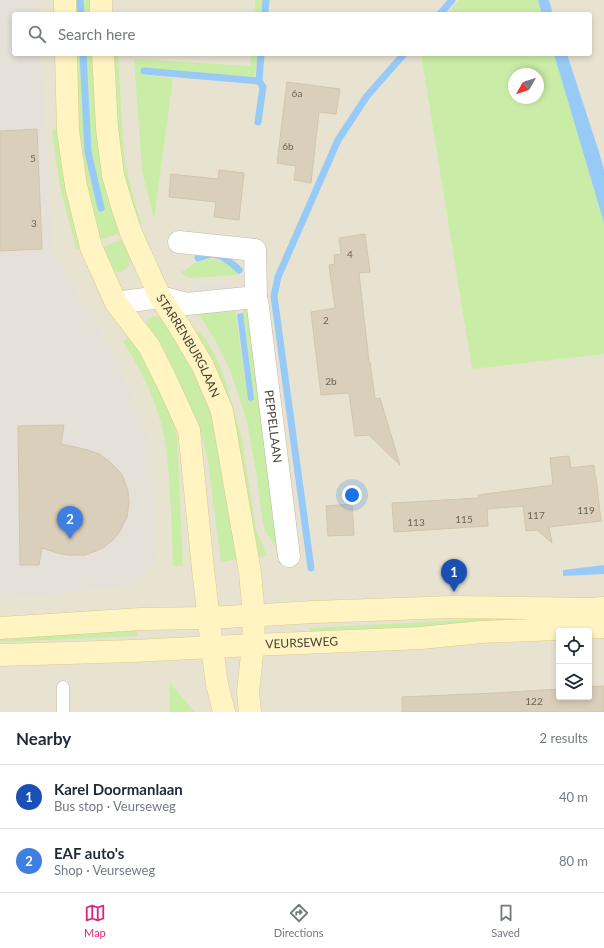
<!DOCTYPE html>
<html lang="en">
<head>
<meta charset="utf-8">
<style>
  body { margin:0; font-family:Lato,sans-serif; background:#f2f2f3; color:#1f2937 }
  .controls { position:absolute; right:12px; bottom:12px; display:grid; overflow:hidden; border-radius:4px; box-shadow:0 2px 6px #0003 }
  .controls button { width:36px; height:36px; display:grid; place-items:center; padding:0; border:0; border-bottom:1px solid #e0e1e3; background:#fff; color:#1f2937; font:20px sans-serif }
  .compass { position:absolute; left:508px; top:68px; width:36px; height:36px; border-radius:50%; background:#fff; box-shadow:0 2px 6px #0003; rotate:231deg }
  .you { position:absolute; left:352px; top:495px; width:14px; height:14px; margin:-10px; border:3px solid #fff; border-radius:50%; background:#1a73e8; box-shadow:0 0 0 6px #1a73e833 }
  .badge { display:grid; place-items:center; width:26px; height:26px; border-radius:50%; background:#db2777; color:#fff; font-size:13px; font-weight:700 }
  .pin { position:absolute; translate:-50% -33px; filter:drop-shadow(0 1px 2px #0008) }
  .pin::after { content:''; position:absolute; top:21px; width:14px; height:12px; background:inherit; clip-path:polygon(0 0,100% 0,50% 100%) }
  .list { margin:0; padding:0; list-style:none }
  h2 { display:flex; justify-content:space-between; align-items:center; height:52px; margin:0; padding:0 16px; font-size:17px }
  h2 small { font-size:13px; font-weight:400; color:#747a83 }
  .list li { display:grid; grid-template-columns:26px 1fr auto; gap:12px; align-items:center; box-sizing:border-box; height:64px; padding:0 16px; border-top:1px solid #e0e1e3 }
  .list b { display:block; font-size:15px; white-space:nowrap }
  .list p { margin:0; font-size:13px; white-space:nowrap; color:#747a83 }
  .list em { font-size:13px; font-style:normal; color:#747a83 }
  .icon { flex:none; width:22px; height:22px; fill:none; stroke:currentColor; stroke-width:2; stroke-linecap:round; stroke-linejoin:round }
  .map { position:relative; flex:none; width:604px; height:712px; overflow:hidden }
  .search { position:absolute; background:#fff; box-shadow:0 2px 6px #0003; left:12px; right:12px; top:12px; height:44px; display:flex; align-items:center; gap:10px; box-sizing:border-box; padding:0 14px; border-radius:4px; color:#747a83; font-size:15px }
  .sheet { height:180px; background:#fff }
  nav { display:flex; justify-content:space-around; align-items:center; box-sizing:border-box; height:56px; border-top:1px solid #e0e1e3; background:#fff; font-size:11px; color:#747a83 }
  nav a { display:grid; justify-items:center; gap:2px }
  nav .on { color:#db2777 }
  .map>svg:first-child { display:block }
</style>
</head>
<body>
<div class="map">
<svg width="604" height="712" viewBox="0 0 604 712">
  <rect width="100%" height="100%" fill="#f4f0e3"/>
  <path fill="#e8e3d1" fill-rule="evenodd" d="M0,0H604V712H0ZM14,14H590V54H14ZM514,74H538V98H514ZM559,631H589V697H559Z"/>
  <path fill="#e5e1d9" d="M0,0H38L39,14H14V54H41L53,252L115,357L151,444L155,564L135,585L0,600Z"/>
  <g fill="#c9eda7" fill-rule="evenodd">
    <path d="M68,0H94L95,14H68Z"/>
    <path d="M255,0H263L262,14H254Z"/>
    <path d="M459,0H538L542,14H447Z"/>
    <path d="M70,54H96L121,233L97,241L89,219Z"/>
    <path d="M109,54H118L124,154L129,180L142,226L134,229L123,196Z"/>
    <path d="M251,54H258L255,75L251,78L142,69L143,75L173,78L154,219L142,171L134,59L250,66Z"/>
    <path d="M421,54H554L604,223V354L472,369ZM514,74H538V98H514Z"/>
    <path d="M52,130H61L84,247L76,249L61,191L56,162Z"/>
    <path d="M123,239L131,257L129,266L122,272L112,271L98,249Z"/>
    <path d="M210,259C221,259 229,264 237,271V275L191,278L185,276L181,272L188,268L194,263Z"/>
    <path d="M235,308L248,400L251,401L254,399L243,313L242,308H250L279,552L266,533L262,518L256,472L247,422L231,373L219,347L199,314Z"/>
    <path d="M160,316L196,368L215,418L238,559L221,562L207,455L201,432L189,407L144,327L149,318Z"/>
    <path d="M201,331L217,359L225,380L241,434L256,529L267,556L254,558L193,336Z"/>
    <path d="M131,336L146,359L171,411L177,438L183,566H173C172,543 172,521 170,498C169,470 167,440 158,413C150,388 137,363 123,341Z"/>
    <path d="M596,614L310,637V628L462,620L511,615Z"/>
    <path d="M137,625L138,636L0,642V633Z"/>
    <path d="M170,683L195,712H170Z"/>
  </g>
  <path fill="#e4e1dc" d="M230,282V290L195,291L194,284Z"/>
  <g fill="#98caf8">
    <path d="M538,0H549L553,14H542Z"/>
    <path d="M554,54H567L599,152L604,170V223Z"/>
    <path d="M243,313L254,399L251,401L248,400L237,314Z"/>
    <path d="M604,565V574L563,576V570Z"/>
  </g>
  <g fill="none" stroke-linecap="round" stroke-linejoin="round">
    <g stroke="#98caf8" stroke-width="7">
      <path d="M80,0L81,14"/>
      <path d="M265,14L266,0"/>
      <path d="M440,14L452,0"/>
      <path d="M83,54L88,152L101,208"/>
      <path d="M144,71L259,81L261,54"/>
      <path d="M258,122L263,87L259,81"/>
      <path d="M198,258C202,257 207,255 211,254C222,254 232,263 239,270"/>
      <path d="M311,568L274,296L278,277L338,140L367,96L404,54"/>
    </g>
  </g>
  <g fill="#dacfba" stroke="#d2c5aa">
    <path d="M287,82L340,89L336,114L319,112L311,183L294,180L296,166L277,163Z"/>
    <path d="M37,129L42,249L0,251V131Z"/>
    <path d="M219,170L244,173L239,220L214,217L216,202L169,197L171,174L218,179Z"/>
    <path d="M365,234L370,272L359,273L369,362H370L375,399L380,398L400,465L369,435L355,436L349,393L321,395L311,312L335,308L329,265L335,264L334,255L341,254L339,238Z"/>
    <path d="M64,425L61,444L88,450L99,454L110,462L120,472L123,477L128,491L129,503L127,517L120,531L113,540L104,547L96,551L85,555H68L61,554L42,548L39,565H20L18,426Z"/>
    <path d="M569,456L571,468L594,465L595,477H596L601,521L549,527L552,543L537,530L526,531L523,506L487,509L488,526L394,532L392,503L479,498L478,495L553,485L550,458Z"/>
    <path d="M352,504L354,535L328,536L326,506Z"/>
    <path d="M604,686V712H402V697L495,693L559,689V697H589V687Z"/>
  </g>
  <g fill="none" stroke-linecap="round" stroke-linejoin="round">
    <g stroke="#c0b9a5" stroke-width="13">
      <path id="lane" d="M63,687V712"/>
    </g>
    <g stroke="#c0b9a5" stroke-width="23">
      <g id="street">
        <path id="s1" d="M179,242L255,250L256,297L258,307L289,556"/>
        <path d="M116,303L160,297L187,304L256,297"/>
      </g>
    </g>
    <g stroke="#d9ca8d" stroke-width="23">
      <g id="secondary">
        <path d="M65,0V14"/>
        <path d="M101,0V14"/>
        <path d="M66,54L68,131L76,186L91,247L116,303L149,346L167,382L189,430L203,569L212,647L217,684L224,712"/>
        <path id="s2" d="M103,54L107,128L113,175L122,206L131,233L160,297L178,324L203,366L222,411L250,572L254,616L253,645L248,692L250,712"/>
        <path d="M0,628L141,619L209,618L314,612L452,607L591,609L604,608"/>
        <path id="s3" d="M0,655L134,651L253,645L421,638L481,632L604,627"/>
      </g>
    </g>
    <use href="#lane" stroke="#fff" stroke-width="12"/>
    <use href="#street" stroke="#fff" stroke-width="22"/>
    <use href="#secondary" stroke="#fff4c2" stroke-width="22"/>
  </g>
  <g text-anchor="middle" stroke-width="3.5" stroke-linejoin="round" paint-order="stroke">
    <g font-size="10" fill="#6b6455">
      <text x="297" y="97">6a</text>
      <text x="288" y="150">6b</text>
      <text x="33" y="162">5</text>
      <text x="34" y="227">3</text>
      <text x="350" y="258">4</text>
      <text x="326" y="324">2</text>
      <text x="331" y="385">2b</text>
      <text x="586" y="514">119</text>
      <text x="536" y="519">117</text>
      <text x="464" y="523">115</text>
      <text x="416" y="526">113</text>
      <text x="534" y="705">122</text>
    </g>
    <g font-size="12" fill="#464033" stroke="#fff">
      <text dy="4" stroke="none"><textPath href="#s2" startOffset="309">STARRENBURGLAAN</textPath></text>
      <text dy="4" stroke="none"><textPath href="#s1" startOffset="254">PEPPELLAAN</textPath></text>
      <text dy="4" stroke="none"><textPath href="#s3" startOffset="302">VEURSEWEG</textPath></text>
    </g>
  </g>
</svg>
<div class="controls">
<button><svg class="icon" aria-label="locate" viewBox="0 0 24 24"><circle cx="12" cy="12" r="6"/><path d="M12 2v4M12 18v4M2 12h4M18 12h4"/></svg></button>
<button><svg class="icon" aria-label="layers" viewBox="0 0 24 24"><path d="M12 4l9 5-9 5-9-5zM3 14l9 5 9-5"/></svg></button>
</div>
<svg class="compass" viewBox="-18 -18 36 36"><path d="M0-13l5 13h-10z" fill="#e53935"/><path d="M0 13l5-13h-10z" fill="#747a83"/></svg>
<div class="you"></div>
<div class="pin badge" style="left:454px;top:592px;background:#1a4fb4">1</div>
<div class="pin badge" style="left:70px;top:539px;background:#3f7fe0">2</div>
<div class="search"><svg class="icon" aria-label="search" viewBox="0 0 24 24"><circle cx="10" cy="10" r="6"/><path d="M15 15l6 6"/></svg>Search here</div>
</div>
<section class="sheet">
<h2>Nearby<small>2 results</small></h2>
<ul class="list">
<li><span class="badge" style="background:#1a4fb4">1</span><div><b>Karel Doormanlaan</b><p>Bus stop · Veurseweg</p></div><em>40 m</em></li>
<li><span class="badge" style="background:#3f7fe0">2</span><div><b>EAF auto's</b><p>Shop · Veurseweg</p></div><em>80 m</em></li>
</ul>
</section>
<nav>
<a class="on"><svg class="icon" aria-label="map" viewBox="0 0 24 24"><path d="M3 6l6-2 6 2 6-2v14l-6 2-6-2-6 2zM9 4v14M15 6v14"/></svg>Map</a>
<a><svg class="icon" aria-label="directions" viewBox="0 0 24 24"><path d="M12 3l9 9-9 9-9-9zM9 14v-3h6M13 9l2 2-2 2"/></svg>Directions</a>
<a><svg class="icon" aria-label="saved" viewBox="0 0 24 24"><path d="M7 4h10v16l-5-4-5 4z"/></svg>Saved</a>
</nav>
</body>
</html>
